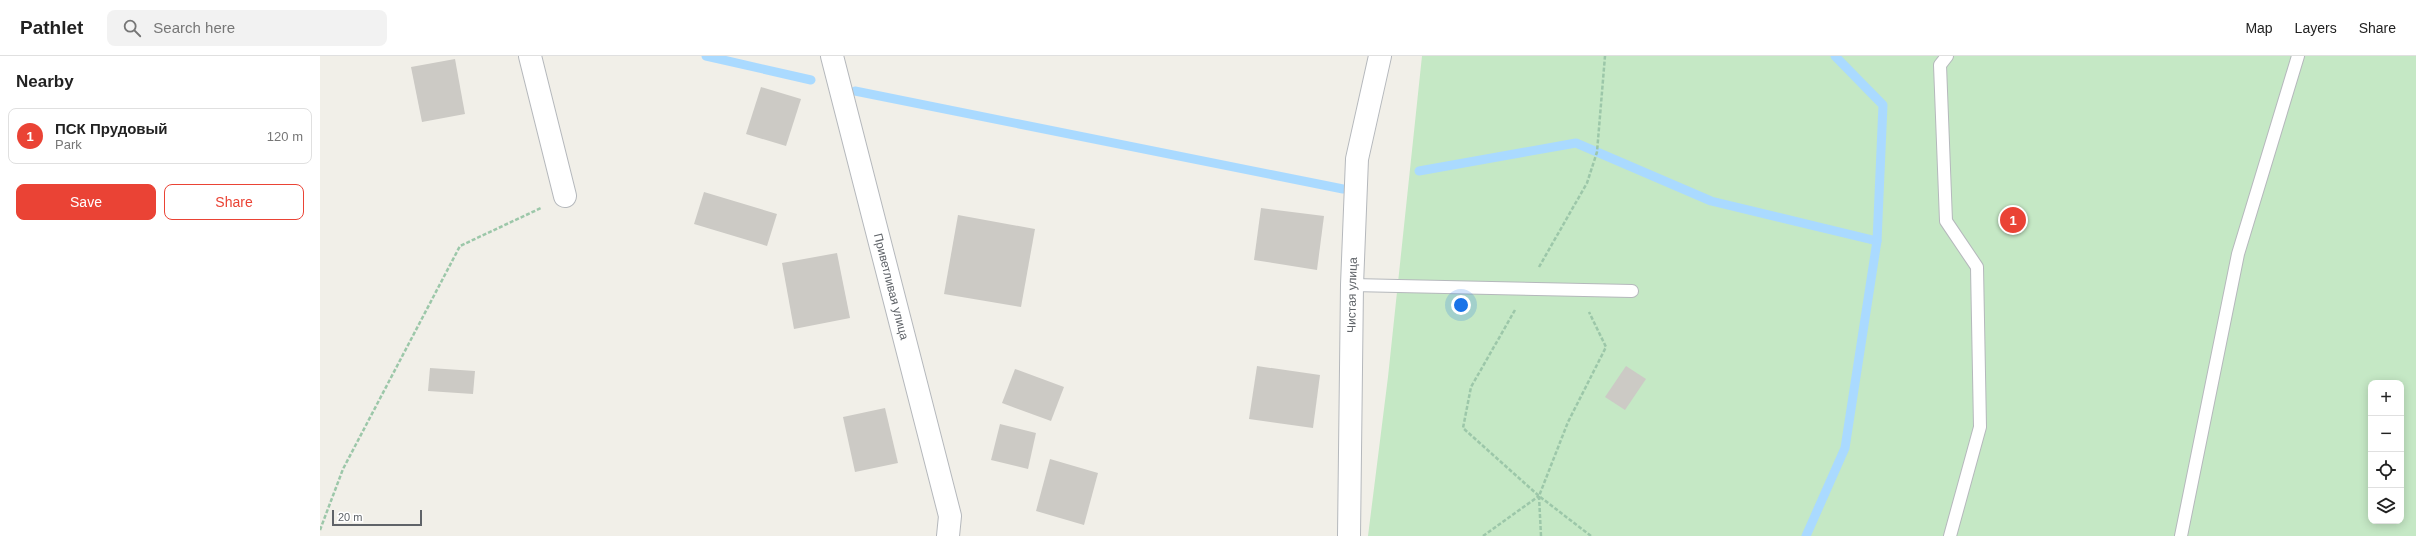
<!DOCTYPE html>
<html lang="en">
<head>
<meta charset="utf-8">
<style>
  body { margin:0; font-family:Arial,sans-serif; background:#f2f2f2; color:#222 }
  .controls { position:absolute; right:12px; bottom:12px; display:grid; overflow:hidden; border-radius:8px; box-shadow:0 2px 10px #0003 }
  .controls button { width:36px; height:36px; display:grid; place-items:center; padding:0; border:0; border-bottom:1px solid #e0e0e0; background:#fff; color:#222; font:20px sans-serif }
  .scale { position:absolute; left:12px; bottom:10px; width:90px; box-sizing:border-box; padding-left:4px; border:2px solid #5f6368; border-top:0; font-size:11px; line-height:14px; white-space:nowrap; color:#5f6368; -webkit-text-stroke:3px #fff; paint-order:stroke }
  .you { position:absolute; left:1141px; top:249px; width:14px; height:14px; margin:-10px; border:3px solid #fff; border-radius:50%; background:#1a73e8; box-shadow:0 0 0 6px #1a73e833 }
  .badge { display:grid; place-items:center; width:26px; height:26px; border-radius:50%; background:#ea4335; color:#fff; font-size:13px; font-weight:700 }
  .pin { position:absolute; translate:-50% -50%; border:2px solid #fff; box-shadow:0 1px 4px #0006 }
  .list { margin:0; padding:0; list-style:none }
  h2 { display:flex; justify-content:space-between; align-items:center; height:52px; margin:0; padding:0 16px; font-size:17px }
  h2 small { font-size:13px; font-weight:400; color:#767676 }
  .list li { display:grid; grid-template-columns:26px 1fr auto; gap:12px; align-items:center; box-sizing:border-box; height:56px; margin:0 8px 8px; padding:0 8px; border:1px solid #e0e0e0; border-radius:8px }
  .list b { display:block; font-size:15px; white-space:nowrap }
  .list p { margin:0; font-size:13px; white-space:nowrap; color:#767676 }
  .list em { font-size:13px; font-style:normal; color:#767676 }
  .actions { display:flex; gap:8px; padding:12px 16px }
  .actions a { flex:1; padding:9px 0; border:1px solid #ea4335; border-radius:8px; text-align:center; font-size:14px; color:#ea4335 }
  .actions .main { background:#ea4335; color:#fff }
  .icon { flex:none; width:22px; height:22px; fill:none; stroke:currentColor; stroke-width:2; stroke-linecap:round; stroke-linejoin:round }
  .map { position:relative; flex:none; width:2096px; height:480px; overflow:hidden }
  header { display:flex; align-items:center; gap:24px; box-sizing:border-box; height:56px; padding:0 20px; background:#fff; border-bottom:1px solid #e0e0e0 }
  header strong { font-size:19px }
  nav { display:flex; gap:22px; margin-inline-start:auto; font-size:14px }
  .search { width:280px; height:36px; background:#f2f2f2; display:flex; align-items:center; gap:10px; box-sizing:border-box; padding:0 14px; border-radius:8px; color:#767676; font-size:15px }
  main { display:flex }
  aside { flex:1; background:#fff }
  .map>svg:first-child { display:block }
</style>
</head>
<body>
<header>
<strong>Pathlet</strong>
<div class="search"><svg class="icon" aria-label="search" viewBox="0 0 24 24"><circle cx="10" cy="10" r="6"/><path d="M15 15l6 6"/></svg>Search here</div>
<nav><a>Map</a><a>Layers</a><a>Share</a></nav>
</header>
<main>
<aside>
<h2>Nearby<small></small></h2>
<ul class="list">
<li><span class="badge">1</span><div><b>ПСК Прудовый</b><p>Park</p></div><em>120 m</em></li>
</ul>
<div class="actions"><a class="main">Save</a><a>Share</a></div>
</aside>
<div class="map">
<svg width="2096" height="480" viewBox="0 0 2096 480">
  <rect width="100%" height="100%" fill="#f1efe8"/>
  <path fill="#c5e8c5" fill-rule="evenodd" d="M1102,0H2096V480H1048L1068,321ZM2051,327H2081V465H2051Z"/>
  <g fill="none" stroke-linecap="round" stroke-linejoin="round">
    <g stroke="#aadaff" stroke-width="9">
      <path d="M386,0L491,24"/>
      <path d="M535,35L1023,133"/>
      <path d="M1099,115L1256,87L1391,145L1557,185"/>
      <path d="M1486,480L1525,392L1557,185L1563,49L1515,0"/>
    </g>
  </g>
  <g fill="#cccac5">
    <path d="M135,3L145,58L102,66L91,11Z"/>
    <path d="M441,31L481,43L466,90L426,78Z"/>
    <path d="M384,136L457,158L447,190L374,168Z"/>
    <path d="M941,152L1004,160L997,214L934,204Z"/>
    <path d="M638,159L715,173L701,251L624,238Z"/>
    <path d="M517,197L530,262L474,273L462,207Z"/>
    <path d="M937,310L1000,319L993,372L929,363Z"/>
    <path d="M1306,310L1326,323L1305,354L1285,341Z"/>
    <path d="M110,312L155,315L153,338L108,335Z"/>
    <path d="M695,313L744,331L731,365L682,347Z"/>
    <path d="M565,352L578,407L535,416L523,361Z"/>
    <path d="M680,368L716,377L708,413L671,404Z"/>
    <path d="M730,403L778,417L764,469L716,455Z"/>
  </g>
  <g fill="none" stroke-linecap="round" stroke-linejoin="round">
    <g stroke="#b5b8bc" stroke-width="14">
      <g id="service">
        <path d="M1627,0L1620,9L1626,165L1657,211L1660,371L1630,480"/>
        <path d="M1032,229L1312,235"/>
        <path d="M1861,480L1918,198L1978,0"/>
      </g>
    </g>
    <g stroke="#b5b8bc" stroke-width="24">
      <g id="minor">
        <path d="M210,0L245,140"/>
        <path id="s1" d="M512,0L630,460L628,480"/>
        <path id="s2" d="M1029,480L1032,229L1037,103L1060,0"/>
      </g>
    </g>
    <g stroke="#9cc7a9" stroke-width="2.5" stroke-dasharray="4 2" stroke-linecap="butt">
      <path d="M1219,211L1267,127L1277,96L1285,0"/>
      <path d="M1195,254L1151,331L1143,372L1219,440L1271,480"/>
      <path d="M0,474L23,413L140,190L221,152"/>
      <path d="M1163,480L1219,440"/>
      <path d="M1221,480L1219,440L1248,366L1286,291L1269,256"/>
    </g>
    <use href="#service" stroke="#fff" stroke-width="12"/>
    <use href="#minor" stroke="#fff" stroke-width="22"/>
  </g>
  <g text-anchor="middle" stroke-width="3" stroke-linejoin="round" paint-order="stroke">
    <g font-size="12" fill="#5f6368" stroke="#fff">
      <text dy="4" stroke="none"><textPath href="#s1" startOffset="238">Приветливая улица</textPath></text>
      <text dy="4" stroke="none"><textPath href="#s2" startOffset="241">Чистая улица</textPath></text>
    </g>
  </g>
</svg>
<div class="controls">
<button>+</button>
<button>−</button>
<button><svg class="icon" aria-label="locate" viewBox="0 0 24 24"><circle cx="12" cy="12" r="6"/><path d="M12 2v4M12 18v4M2 12h4M18 12h4"/></svg></button>
<button><svg class="icon" aria-label="layers" viewBox="0 0 24 24"><path d="M12 4l9 5-9 5-9-5zM3 14l9 5 9-5"/></svg></button>
</div>
<div class="scale">20 m</div>
<div class="you"></div>
<div class="pin badge" style="left:1693px;top:164px">1</div>
</div>
</main>
</body>
</html>
